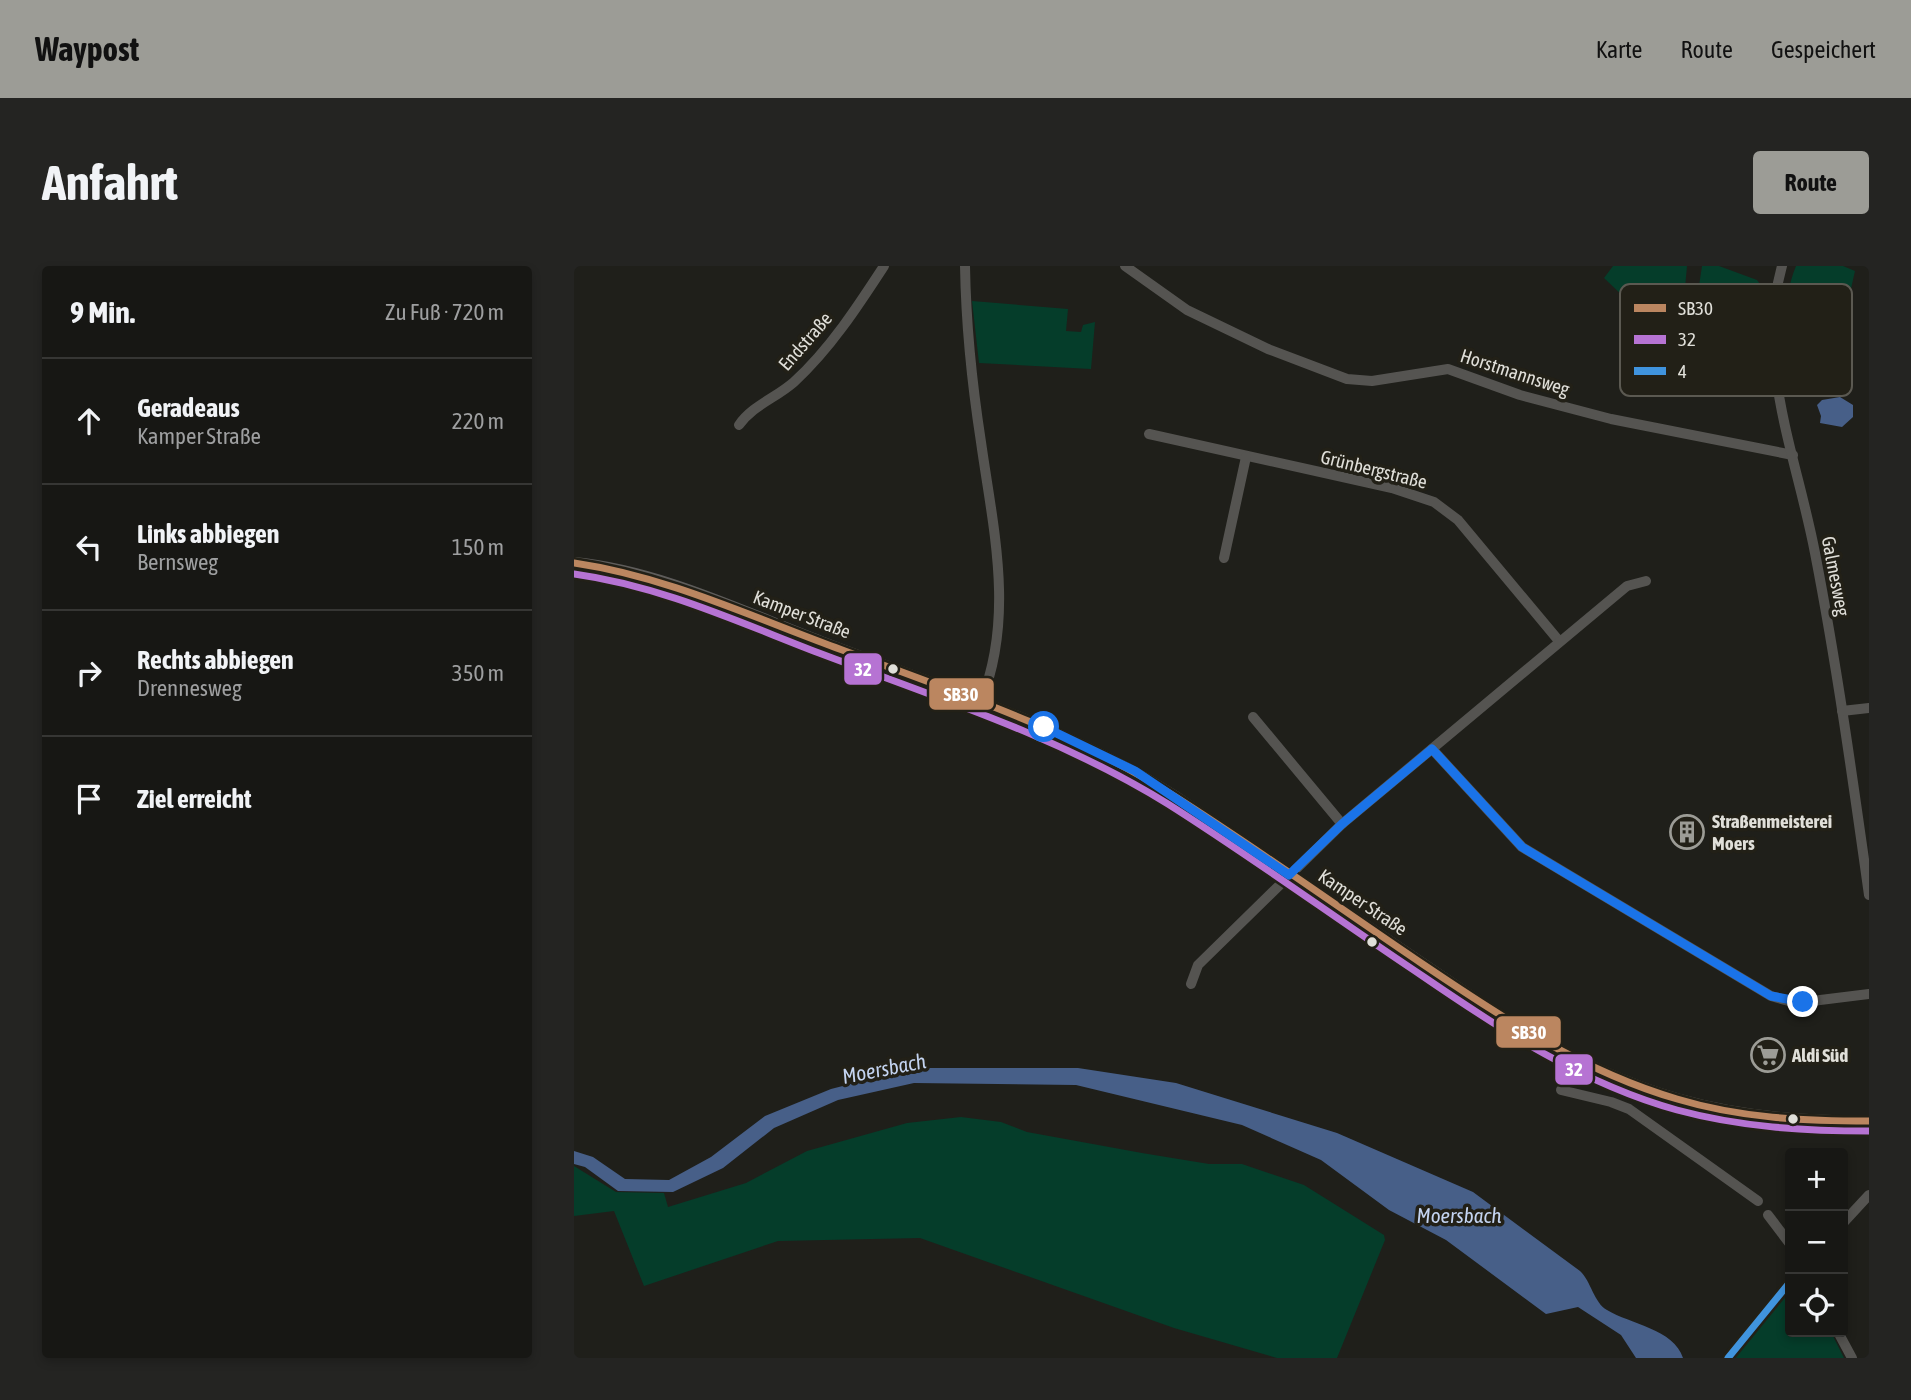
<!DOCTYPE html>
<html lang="de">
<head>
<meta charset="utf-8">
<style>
  body { margin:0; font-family:"Asap Condensed",sans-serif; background:#242422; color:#f1f3f6 }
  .controls { position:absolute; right:21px; bottom:21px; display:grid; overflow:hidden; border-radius:7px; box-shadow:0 4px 10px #0003 }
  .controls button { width:63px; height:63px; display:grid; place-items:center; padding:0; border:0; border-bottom:2px solid #363634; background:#171714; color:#f1f3f6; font:35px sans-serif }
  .stop { position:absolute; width:21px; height:21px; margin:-16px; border:5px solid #1a73e8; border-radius:50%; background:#fff }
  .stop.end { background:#1a73e8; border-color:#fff; box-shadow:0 2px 7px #0008 }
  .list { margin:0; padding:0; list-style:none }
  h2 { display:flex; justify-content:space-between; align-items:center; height:91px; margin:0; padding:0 28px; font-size:30px }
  h2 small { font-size:23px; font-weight:400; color:#9e9fa0 }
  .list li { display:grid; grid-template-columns:46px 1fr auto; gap:21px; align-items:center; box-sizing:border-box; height:126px; padding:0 28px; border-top:2px solid #363634 }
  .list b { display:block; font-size:26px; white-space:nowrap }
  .list p { margin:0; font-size:23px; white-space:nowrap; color:#9e9fa0 }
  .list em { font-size:23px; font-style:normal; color:#9e9fa0 }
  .icon { flex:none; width:38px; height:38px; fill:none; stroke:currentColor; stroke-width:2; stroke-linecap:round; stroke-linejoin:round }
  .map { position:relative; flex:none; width:1295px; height:1092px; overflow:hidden; border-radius:7px }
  header { display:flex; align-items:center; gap:42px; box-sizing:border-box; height:98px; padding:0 35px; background:#9c9c96; color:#111 }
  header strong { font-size:33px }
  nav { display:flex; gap:38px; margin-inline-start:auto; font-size:24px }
  .intro { display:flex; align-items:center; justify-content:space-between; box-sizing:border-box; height:168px; padding:0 42px }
  h1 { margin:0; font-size:49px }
  .button { padding:18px 32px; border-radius:7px; background:#9c9c96; color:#111; font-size:24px; font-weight:700 }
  main { display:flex; gap:42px; padding:0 42px }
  aside { flex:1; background:#171714; border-radius:7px; box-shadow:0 4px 10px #0003 }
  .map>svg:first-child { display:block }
</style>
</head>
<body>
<header>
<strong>Waypost</strong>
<nav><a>Karte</a><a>Route</a><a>Gespeichert</a></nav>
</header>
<div class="intro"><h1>Anfahrt</h1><a class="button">Route</a></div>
<main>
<aside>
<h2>9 Min.<small>Zu Fuß · 720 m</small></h2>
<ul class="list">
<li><svg class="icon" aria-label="ahead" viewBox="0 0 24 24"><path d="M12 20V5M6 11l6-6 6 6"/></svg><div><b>Geradeaus</b><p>Kamper Straße</p></div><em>220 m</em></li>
<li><svg class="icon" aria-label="left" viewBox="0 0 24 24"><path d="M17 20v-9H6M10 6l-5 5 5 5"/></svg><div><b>Links abbiegen</b><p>Bernsweg</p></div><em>150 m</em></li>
<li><svg class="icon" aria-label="right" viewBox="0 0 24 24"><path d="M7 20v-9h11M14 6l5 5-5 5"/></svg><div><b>Rechts abbiegen</b><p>Drennesweg</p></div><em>350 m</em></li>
<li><svg class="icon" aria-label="arrive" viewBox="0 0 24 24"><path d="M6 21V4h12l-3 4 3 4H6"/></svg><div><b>Ziel erreicht</b></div></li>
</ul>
</aside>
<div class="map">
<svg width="1295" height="1092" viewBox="0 0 1295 1092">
  <rect width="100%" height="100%" fill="#1f1f1a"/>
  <g fill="#053d2a">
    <path d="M1039,0H1113L1107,66L1103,69L1072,52L1030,12Z"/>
    <path d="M1128,0H1145L1183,14L1186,18L1172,49L1174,103L1157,102L1117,73Z"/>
    <path d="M1222,0H1269L1281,5L1276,27L1271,90L1218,113C1211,76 1207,36 1222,0Z"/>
    <path d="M398,35L494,43L492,65L507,66L509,59L521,56L517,103L405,97Z"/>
    <path d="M387,851L427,856L453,866L568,887L635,898H668L730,919L810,969L811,974L763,1092H703L600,1062L346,972L204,975L70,1020L40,945L0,950V900L42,926L90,927L94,941L172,917L233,885L333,857Z"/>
    <path d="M1216,1024V1066H1257L1270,1092H1159Z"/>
  </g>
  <g fill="#475f88">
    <path d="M1266,131L1279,139V151L1268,161L1246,157L1247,150L1243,139L1248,134Z"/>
    <path d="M339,802H504L602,817L763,867L899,926L1006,1005C1017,1015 1020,1037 1033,1044C1056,1058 1100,1063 1109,1092H1062L1047,1069L1004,1041L972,1048L872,974L815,944L747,894L668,859L502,819L340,817L264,834L200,862L149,902L99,926L44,925L11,901L0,898V885L19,891L51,913L95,914L137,891L191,850L257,823Z"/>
  </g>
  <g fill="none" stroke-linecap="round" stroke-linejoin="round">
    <g stroke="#555451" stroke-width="10">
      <path d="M391,0C392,59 398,118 407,176C419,262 441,350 407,435"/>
      <path d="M551,0L613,44L694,83L773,113L798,115L874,103L946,129L1037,153L1219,189"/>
      <path d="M1208,0C1181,96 1223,192 1241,287C1263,400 1279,515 1295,629"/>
      <path d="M165,159C179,139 202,132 220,116C256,83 284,40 310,0"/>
      <path d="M575,168L818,222L860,236L884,254L985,375"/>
      <path d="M650,292L672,191"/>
      <path d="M1268,445L1295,442"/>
      <path d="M679,451L768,558"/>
      <path d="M858,483L948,581L1197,730L1222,737L1295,728"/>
      <path d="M617,718L624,699L768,558L1053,320L1072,315"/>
      <path d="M987,824L1037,836L1055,843L1184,935"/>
      <path d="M1194,949L1216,978"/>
      <path d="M1269,957L1295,929"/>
      <path d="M1264,1066L1278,1092"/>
      <path d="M1154,1092L1216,1016"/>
    </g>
    <path stroke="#5f5d5b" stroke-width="12" d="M0,297C85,305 168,346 247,376C368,422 490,461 600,530L930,753C1054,829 1149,858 1295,855"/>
    <g stroke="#222017" stroke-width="12">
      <path id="bus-1" d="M0,297C89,310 169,347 252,378C370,422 493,462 600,530C685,584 767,643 850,699C930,753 1010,806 1103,833C1166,852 1230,855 1295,855"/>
    </g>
    <g stroke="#222017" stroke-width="12">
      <path id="bus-2" d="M0,308C87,320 164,356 245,387C364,432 486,471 594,538C681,593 764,654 850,711C929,765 1009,818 1103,844C1166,861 1230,865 1295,865"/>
    </g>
    <g stroke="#222017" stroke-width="12">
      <path id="bus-3" d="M1154,1092L1216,1016"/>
    </g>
    <use href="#bus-1" stroke="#bb8660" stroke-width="7"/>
    <use href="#bus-2" stroke="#b673d3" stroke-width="7"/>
    <use href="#bus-3" stroke="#4094de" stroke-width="7"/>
  </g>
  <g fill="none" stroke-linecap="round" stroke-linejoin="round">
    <path stroke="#1a73e8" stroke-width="9" d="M470,461L561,505L715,609L768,558L858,483L948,581L1197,730L1229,736"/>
  </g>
  <defs>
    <g id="building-ring" transform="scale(1.75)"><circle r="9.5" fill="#222017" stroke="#9c9c96" stroke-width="1.5"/><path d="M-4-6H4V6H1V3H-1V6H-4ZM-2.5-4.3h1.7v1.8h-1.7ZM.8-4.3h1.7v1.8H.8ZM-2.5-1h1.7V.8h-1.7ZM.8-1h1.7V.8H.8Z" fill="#9c9c96"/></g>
    <g id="supermarket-ring" transform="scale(1.75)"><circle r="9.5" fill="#222017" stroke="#9c9c96" stroke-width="1.5"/><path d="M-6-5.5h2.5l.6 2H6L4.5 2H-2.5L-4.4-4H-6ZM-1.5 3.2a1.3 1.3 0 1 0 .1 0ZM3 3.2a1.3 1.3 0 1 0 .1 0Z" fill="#9c9c96"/></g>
  </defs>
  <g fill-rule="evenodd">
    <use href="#building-ring" x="1113" y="566"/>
    <use href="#supermarket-ring" x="1194" y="789"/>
  </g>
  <g fill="#e0dfd9" stroke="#222017" stroke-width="2.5">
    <circle cx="319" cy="403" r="6"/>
    <circle cx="798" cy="676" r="6"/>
    <circle cx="1219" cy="853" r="6"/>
  </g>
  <g text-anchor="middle" stroke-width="7" stroke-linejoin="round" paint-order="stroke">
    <g font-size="19" fill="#e0dfd9" stroke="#222017">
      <text transform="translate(231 75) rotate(-49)" y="7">Endstraße</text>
      <text transform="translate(941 106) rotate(18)" y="7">Horstmannsweg</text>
      <text transform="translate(800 203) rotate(14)" y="7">Grünbergstraße</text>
      <text transform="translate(1262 310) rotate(79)" y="7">Galmesweg</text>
      <text transform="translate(228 348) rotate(21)" y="7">Kamper Straße</text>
      <text transform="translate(789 636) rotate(34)" y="7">Kamper Straße</text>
    </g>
    <g font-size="19" font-weight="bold" fill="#e0dfd9" stroke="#222017" text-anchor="start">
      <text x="1138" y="562">Straßenmeisterei<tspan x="1138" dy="22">Moers</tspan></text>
      <text x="1218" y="796">Aldi Süd</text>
    </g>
    <g font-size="21" font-style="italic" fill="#c4d4f1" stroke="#222017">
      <text transform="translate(310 803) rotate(-11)" y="7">Moersbach</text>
      <text x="885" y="957">Moersbach</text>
    </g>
  </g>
  <rect x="1046" y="18" width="232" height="112" rx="10" fill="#222017" stroke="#5b5951" stroke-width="2"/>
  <rect x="1060" y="38" width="32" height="8" fill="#bb8660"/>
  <rect x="1060" y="69" width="32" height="9" fill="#b673d3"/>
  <rect x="1060" y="101" width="32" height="8" fill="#4094de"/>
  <g font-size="19" fill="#e0dfd9">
    <text x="1104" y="49">SB30</text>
    <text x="1104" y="80">32</text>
    <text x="1104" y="112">4</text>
  </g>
  <g stroke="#222017" stroke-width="2.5">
    <rect x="269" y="386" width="40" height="34" rx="7" fill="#b673d3"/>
    <rect x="354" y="411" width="67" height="34" rx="7" fill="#bb8660"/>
    <rect x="921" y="749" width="67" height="34" rx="7" fill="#bb8660"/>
    <rect x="980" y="787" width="40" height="33" rx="7" fill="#b673d3"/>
  </g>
  <g font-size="19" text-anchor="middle" font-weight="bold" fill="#fff">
    <text x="289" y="410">32</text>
    <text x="387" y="435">SB30</text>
    <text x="955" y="773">SB30</text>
    <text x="1000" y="810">32</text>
  </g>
</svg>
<div class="controls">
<button>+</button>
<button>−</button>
<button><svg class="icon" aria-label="locate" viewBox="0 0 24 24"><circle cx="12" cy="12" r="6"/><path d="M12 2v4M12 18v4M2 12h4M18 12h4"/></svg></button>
</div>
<div class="stop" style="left:470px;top:461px"></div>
<div class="stop end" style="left:1229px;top:736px"></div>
</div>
</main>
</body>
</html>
